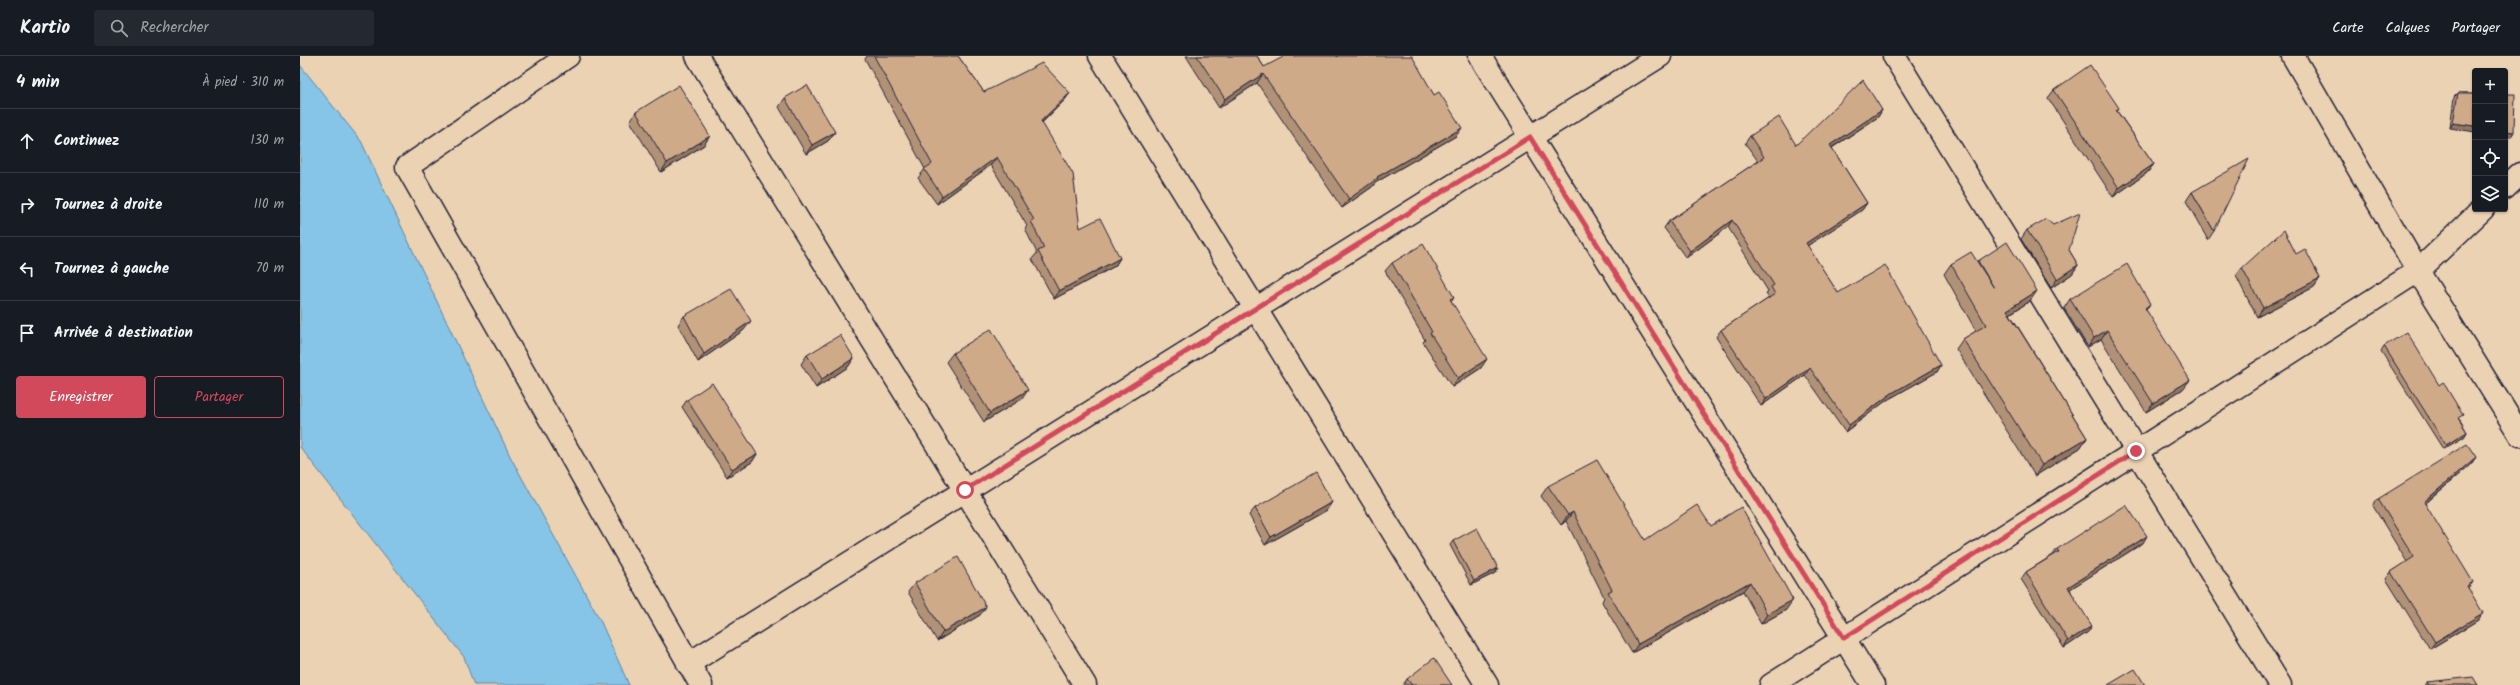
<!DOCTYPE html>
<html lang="fr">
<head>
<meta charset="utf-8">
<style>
  body { margin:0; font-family:Kalam,sans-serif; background:#242831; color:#f1f3f6 }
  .controls { position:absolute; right:12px; top:12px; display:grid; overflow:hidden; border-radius:4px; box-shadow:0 1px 3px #0004 }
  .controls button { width:36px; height:36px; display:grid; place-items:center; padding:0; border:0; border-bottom:1px solid #363941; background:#171b24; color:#f1f3f6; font:20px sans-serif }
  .stop { position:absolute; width:12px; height:12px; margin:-9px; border:3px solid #d1495b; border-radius:50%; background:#fff }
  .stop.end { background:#d1495b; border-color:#fff; box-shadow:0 1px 4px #0008 }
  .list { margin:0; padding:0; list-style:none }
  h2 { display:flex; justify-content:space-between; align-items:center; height:52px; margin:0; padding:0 16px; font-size:17px }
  h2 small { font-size:13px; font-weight:400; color:#9ea1a6 }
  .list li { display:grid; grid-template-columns:26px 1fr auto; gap:12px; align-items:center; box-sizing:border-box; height:64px; padding:0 16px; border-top:1px solid #363941 }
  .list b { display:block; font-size:15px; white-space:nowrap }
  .list em { font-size:13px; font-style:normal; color:#9ea1a6 }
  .actions { display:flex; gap:8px; padding:12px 16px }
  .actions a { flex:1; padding:9px 0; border:1px solid #d1495b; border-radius:4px; text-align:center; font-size:14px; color:#d1495b }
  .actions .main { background:#d1495b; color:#fff }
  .icon { flex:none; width:22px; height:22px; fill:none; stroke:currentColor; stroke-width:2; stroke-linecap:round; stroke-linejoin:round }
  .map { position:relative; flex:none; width:2220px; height:629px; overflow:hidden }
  header { display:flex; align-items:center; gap:24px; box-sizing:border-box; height:56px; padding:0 20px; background:#171b24; border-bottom:1px solid #363941 }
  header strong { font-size:19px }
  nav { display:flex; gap:22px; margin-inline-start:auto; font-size:14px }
  .search { width:280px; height:36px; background:#242831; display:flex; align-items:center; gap:10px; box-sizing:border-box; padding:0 14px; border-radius:4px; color:#9ea1a6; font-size:15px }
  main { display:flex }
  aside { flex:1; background:#171b24 }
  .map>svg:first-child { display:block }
</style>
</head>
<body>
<header>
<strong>Kartio</strong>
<div class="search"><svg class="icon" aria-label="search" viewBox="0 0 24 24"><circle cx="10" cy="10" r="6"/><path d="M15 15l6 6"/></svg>Rechercher</div>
<nav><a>Carte</a><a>Calques</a><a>Partager</a></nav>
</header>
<main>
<aside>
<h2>4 min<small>À pied · 310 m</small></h2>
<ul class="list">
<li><svg class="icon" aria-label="ahead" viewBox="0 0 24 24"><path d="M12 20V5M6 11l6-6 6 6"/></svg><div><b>Continuez</b></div><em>130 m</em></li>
<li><svg class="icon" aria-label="right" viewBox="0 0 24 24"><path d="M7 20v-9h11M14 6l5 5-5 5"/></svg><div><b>Tournez à droite</b></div><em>110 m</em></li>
<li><svg class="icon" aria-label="left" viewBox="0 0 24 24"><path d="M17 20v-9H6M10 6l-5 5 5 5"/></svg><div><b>Tournez à gauche</b></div><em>70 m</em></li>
<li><svg class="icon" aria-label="arrive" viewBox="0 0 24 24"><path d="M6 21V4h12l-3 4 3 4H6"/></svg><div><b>Arrivée à destination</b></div></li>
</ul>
<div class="actions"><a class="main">Enregistrer</a><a>Partager</a></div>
</aside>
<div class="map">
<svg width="2220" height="629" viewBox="0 0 2220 629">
  <rect width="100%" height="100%" fill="#ebd2b3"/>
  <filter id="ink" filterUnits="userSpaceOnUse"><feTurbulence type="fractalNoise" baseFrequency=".025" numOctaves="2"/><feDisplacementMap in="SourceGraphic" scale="8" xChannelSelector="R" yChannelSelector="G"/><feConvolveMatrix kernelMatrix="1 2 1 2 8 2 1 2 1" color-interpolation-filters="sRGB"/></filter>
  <g filter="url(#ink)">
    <path fill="#86c5e7" stroke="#5e84a2" d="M0,9L61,85L211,402L300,564L329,629H174L164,601L0,391Z"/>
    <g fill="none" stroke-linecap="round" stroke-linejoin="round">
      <g stroke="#22223b" stroke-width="25">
        <g id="street">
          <path d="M268,0L107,111L401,629"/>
          <path d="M397,0L785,629"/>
          <path d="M800,0L1187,629"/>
          <path d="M1180,0L1573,629"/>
          <path d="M1594,0L1980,629"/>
          <path d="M1993,0L2118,215L2220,379"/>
          <path d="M2205,132L2220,118"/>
          <path d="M388,608L1360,0"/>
          <path d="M1471,629L2118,215L2183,153"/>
        </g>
      </g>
      <use href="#street" stroke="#ebd2b3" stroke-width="22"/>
    </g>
    <g fill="#b29276" stroke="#22223b">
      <path d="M567,0H658L684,36L770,37L764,45L742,67L780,172L820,202L815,210L754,243L732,203L737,197L725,173L727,170L691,109L637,148L618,122L625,113L565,3Z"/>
      <path d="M886,0H957L964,11L1156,80L1075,127L1072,131L1042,152L957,27L919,52Z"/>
      <path d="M1754,34L1819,52L1817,55L1854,108L1847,117L1813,141L1748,42Z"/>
      <path d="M2158,37H2175L2150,72L2154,41Z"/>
      <path d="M485,42L535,76L528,85L506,98L479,51Z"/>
      <path d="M1582,54L1578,61L1532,92L1567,147L1562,154L1507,190L1538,237L1641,309L1637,316L1587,344L1545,376L1505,319L1461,350L1416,281L1421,274L1469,242L1466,238L1468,235L1428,171L1386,202L1364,172L1369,165L1458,105L1445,87L1450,80L1496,89Z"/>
      <path d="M336,56L404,89L361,116L330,65Z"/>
      <path d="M1892,136L1914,175L1908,184L1886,145Z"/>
      <path d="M1727,174L1769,194L1778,209L1772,218L1751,232L1721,183Z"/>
      <path d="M1996,198L2020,222L2014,231L1957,261L1936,220L1942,212Z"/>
      <path d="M1677,205H1678L1730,245L1710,258L1787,382L1780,392L1735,420L1656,293L1663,283L1676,275L1644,218L1651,208Z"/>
      <path d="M1092,207L1154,241L1151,245L1181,312L1152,331L1123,286L1125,284L1085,215Z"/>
      <path d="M1770,243L1846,254L1883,333L1846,356L1801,283L1788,291L1764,252Z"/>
      <path d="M384,260L444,274L398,306L378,269Z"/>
      <path d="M2084,290L2160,364L2167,376L2164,381L2143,393L2081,295Z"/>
      <path d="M653,297L722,343L684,366L646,306Z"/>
      <path d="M507,299L554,302L548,311L516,332L501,308Z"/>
      <path d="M387,344L457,398L452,406L427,421L382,351Z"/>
      <path d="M2176,401L2171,408L2125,448L2168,532L2178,564L2130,593L2086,523L2091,516L2107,506L2073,450L2078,443Z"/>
      <path d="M1248,430L1345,484L1411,470L1486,554L1461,568L1443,535L1332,597L1302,546L1304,541L1266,465L1261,469L1241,440Z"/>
      <path d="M955,452L1027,454L965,489L949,459Z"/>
      <path d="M1153,485L1198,512L1195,517L1171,529L1150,489Z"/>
      <path d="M1843,487L1770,533L1788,576L1764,592L1721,523L1726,516L1753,499L1757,493Z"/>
      <path d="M615,527L680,559L637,585L608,536Z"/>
      <path d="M1107,623L1152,629H1103Z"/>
      <path d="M2127,626L2178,629H2124Z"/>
    </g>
    <g fill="#917760" stroke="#22223b">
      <path d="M963,18L957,27L919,52L925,43Z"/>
      <path d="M770,37L764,45L735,73L741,65Z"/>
      <path d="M1582,54L1578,61L1525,96L1530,89Z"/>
      <path d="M2153,67L2175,70V76L2150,72Z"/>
      <path d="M1162,72L1156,80L1075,127L1072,131L1042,152L1049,143L1077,121Z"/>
      <path d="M2205,75L2214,76L2211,81L2205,80Z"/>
      <path d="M535,76L528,85L506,98L512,89Z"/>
      <path d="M410,80L404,89L361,116L367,107Z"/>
      <path d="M697,101L691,109L637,148L642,140Z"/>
      <path d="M1854,108L1847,117L1813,141L1819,132Z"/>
      <path d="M1567,147L1562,154L1501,194L1506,187Z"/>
      <path d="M1432,164L1428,171L1386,202L1390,195Z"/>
      <path d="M820,202L815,210L754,243L759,235Z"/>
      <path d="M1778,209L1772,218L1751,232L1757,223Z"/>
      <path d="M2020,222L2014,231L1957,261L1963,252Z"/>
      <path d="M1737,235L1730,245L1700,264L1707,254Z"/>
      <path d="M1850,248L1844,257L1845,252Z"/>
      <path d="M451,265L444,274L398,306L404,298Z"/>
      <path d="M1807,274L1801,283L1788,291L1794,282Z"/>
      <path d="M554,302L548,311L516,332L522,323Z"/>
      <path d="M1187,303L1181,312L1152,331L1158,322Z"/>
      <path d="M1641,309L1637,316L1587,344L1545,376L1549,369L1592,337Z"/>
      <path d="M1510,312L1505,319L1461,350L1466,343Z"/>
      <path d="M1890,324L1883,333L1846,356L1853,347Z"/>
      <path d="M728,334L722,343L684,366L690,357Z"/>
      <path d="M2167,376L2164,381L2143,393L2146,389Z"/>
      <path d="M1787,382L1780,392L1735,420L1742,409Z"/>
      <path d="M457,398L452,406L427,421L432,413Z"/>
      <path d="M2176,401L2171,408L2119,453L2124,446Z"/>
      <path d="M1032,446L1027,454L965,489L971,481Z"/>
      <path d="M1273,456L1266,465L1261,469L1268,459Z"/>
      <path d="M1847,480L1843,487L1764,537L1768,531Z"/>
      <path d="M1198,512L1195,517L1171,529L1174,525Z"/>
      <path d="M1450,526L1443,535L1332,597L1338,588Z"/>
      <path d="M2173,526L2168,533L2167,530Z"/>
      <path d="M1493,544L1486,554L1461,568L1467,558Z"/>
      <path d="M686,551L680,559L637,585L643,576Z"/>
      <path d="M2183,557L2178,564L2130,593L2135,586Z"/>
      <path d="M1792,570L1788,576L1764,592L1768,585Z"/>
    </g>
    <g fill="#cfaa89" stroke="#22223b">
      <path d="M574,0H658L684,36L742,7L770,37L741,65L773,118L780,172L800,162L820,202L759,235L738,195L744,192L731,165L734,164L697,101L642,140L624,113L632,108Z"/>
      <path d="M897,0H957L964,11L985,0H1037V1L1038,0H1112L1134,39L1139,36L1162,72L1077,121L1078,122L1049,143L963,18L925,43Z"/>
      <path d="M1790,9L1819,52L1816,54L1854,108L1819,132L1754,34Z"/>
      <path d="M1563,24L1582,54L1530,89L1567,147L1506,187L1538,237L1585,209L1641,309L1592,337L1549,369L1510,312L1466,343L1421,274L1475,238L1471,231L1474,229L1432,164L1390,195L1369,165L1464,101L1450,80L1479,61L1496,89Z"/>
      <path d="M379,29L410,80L367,107L336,56Z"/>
      <path d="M507,29L535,76L512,89L485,42Z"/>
      <path d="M2158,37H2175V70L2153,67Z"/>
      <path d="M2205,38H2215L2214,76L2205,75Z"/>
      <path d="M1949,103L1914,175L1892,136Z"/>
      <path d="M1780,157L1769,194L1778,209L1757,223L1727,174L1746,163L1753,169Z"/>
      <path d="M1984,174L1996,198L2005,193L2020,222L1963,252L1942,212Z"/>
      <path d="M1707,186L1737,235L1707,254L1787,382L1742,409L1663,283L1686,269L1651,208L1671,196L1694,232L1678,205Z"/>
      <path d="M1123,188L1154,241L1150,243L1187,303L1158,322L1130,277L1132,276L1092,207Z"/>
      <path d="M1827,208L1850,248L1845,252L1890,324L1853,347L1807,274L1794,282L1770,243Z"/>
      <path d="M431,233L451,265L404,298L384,260Z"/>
      <path d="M691,273L728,334L690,357L653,297Z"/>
      <path d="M2107,276L2139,329L2143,326L2163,359L2158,362L2167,376L2146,389L2084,290Z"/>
      <path d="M540,279L554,302L522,323L507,299Z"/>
      <path d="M412,327L457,398L432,413L387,344Z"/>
      <path d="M2167,388L2176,401L2124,446L2173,526L2167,530L2183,557L2135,586L2091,516L2114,501L2078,443Z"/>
      <path d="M1297,404L1345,484L1397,449L1411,470L1441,451L1493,544L1467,558L1450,526L1338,588L1308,536L1312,534L1273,456L1268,459L1248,430Z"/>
      <path d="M1016,417L1032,446L971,481L955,452Z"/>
      <path d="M1826,449L1847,480L1768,531L1792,570L1768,585L1726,516L1759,496L1757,493Z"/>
      <path d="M1177,472L1198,512L1174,525L1153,485Z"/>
      <path d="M658,501L686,551L643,576L615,527Z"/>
      <path d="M1134,602L1152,629H1112L1107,623Z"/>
      <path d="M1835,613L1845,629H1808Z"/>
      <path d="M2173,621L2178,629H2129L2127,626Z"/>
    </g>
  </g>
  <g fill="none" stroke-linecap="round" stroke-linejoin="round" filter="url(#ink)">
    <path stroke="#d1495b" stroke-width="5" d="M665,434L1230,81L1544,582L1836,395"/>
  </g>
</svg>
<div class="controls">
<button>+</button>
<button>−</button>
<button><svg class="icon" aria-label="locate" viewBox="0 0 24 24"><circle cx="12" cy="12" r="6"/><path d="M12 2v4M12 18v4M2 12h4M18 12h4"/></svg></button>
<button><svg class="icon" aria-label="layers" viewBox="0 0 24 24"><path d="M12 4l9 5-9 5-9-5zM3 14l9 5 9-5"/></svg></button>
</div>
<div class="stop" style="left:665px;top:434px"></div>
<div class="stop end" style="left:1836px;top:395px"></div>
</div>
</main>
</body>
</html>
